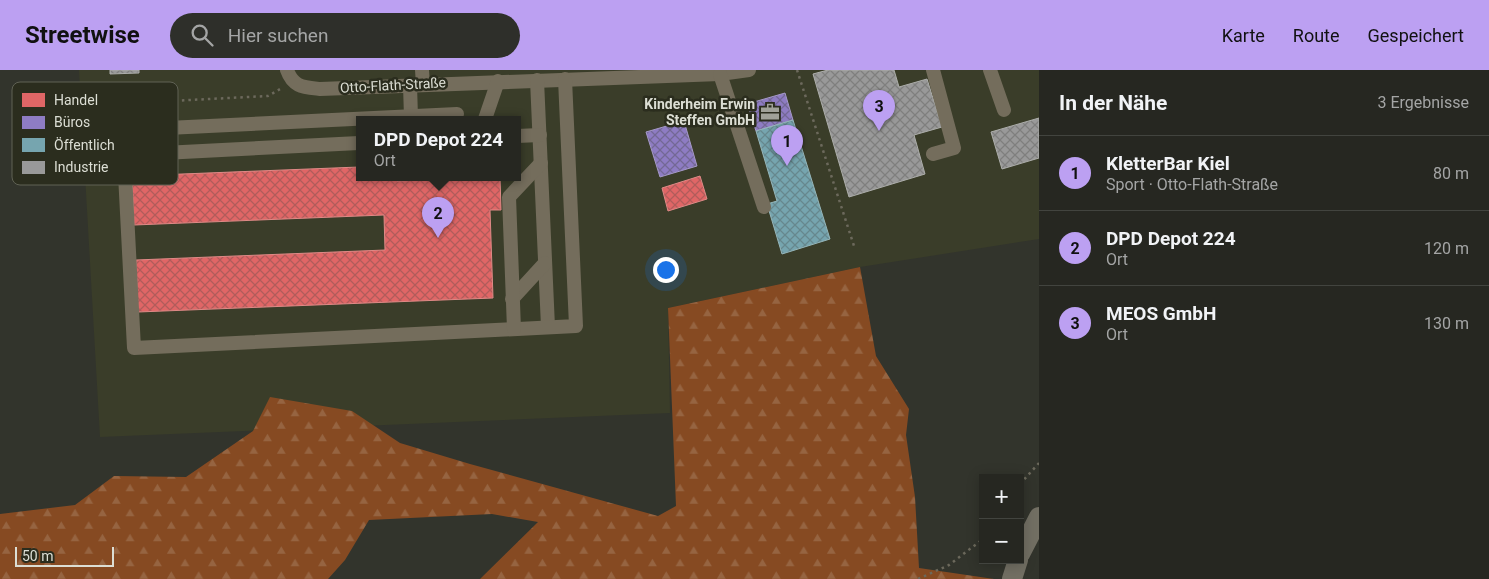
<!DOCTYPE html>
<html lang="de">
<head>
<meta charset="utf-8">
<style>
  body { margin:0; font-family:Roboto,sans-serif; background:#2e2f2a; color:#f1f3f6 }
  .controls { position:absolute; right:15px; bottom:15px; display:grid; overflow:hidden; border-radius:0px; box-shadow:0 2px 12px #0003 }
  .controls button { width:45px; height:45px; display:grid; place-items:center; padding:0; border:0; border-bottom:1px solid #42443f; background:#262721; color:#f1f3f6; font:25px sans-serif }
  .scale { position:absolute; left:15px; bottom:12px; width:99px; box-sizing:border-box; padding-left:5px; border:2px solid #dcded4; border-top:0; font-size:14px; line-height:18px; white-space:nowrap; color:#dcded4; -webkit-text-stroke:4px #2b2d1e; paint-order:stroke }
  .you { position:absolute; left:665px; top:199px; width:18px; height:18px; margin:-12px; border:4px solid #fff; border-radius:50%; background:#1a73e8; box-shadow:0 0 0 8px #1a73e833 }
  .badge { display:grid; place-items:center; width:32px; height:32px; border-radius:50%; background:#bca0f2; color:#111; font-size:16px; font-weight:700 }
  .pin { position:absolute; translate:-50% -41px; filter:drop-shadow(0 1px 2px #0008) }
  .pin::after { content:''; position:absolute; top:26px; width:18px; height:15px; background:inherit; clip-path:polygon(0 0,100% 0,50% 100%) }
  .popup { position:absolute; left:356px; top:46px; width:165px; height:65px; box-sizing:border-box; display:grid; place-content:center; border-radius:0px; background:#262721; filter:drop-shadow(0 1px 4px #0005); font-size:16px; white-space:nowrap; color:#a4a5a5 }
  .popup b { font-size:19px; color:#f1f3f6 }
  .popup::after { content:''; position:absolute; left:50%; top:100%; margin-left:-10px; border:10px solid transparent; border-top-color:#262721 }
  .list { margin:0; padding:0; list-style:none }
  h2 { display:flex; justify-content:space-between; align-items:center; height:65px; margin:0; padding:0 20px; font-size:21px }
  h2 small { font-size:16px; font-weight:400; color:#a4a5a5 }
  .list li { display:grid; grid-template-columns:32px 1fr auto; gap:15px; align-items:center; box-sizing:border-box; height:75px; padding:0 20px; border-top:1px solid #42443f }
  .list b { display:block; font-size:19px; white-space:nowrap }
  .list p { margin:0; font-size:16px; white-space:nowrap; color:#a4a5a5 }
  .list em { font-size:16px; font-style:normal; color:#a4a5a5 }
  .icon { flex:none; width:28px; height:28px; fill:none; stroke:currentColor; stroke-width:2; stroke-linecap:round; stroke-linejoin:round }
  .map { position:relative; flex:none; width:1039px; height:509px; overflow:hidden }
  header { display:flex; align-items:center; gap:30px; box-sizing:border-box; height:70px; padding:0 25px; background:#bca0f2; color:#111 }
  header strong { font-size:24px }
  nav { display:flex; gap:28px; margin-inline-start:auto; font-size:18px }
  .search { width:350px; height:45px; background:#2e2f2a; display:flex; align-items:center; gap:12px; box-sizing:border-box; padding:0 18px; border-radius:28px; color:#a4a5a5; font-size:19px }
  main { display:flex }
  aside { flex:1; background:#262721 }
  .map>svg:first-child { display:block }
</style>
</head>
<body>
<header>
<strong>Streetwise</strong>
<div class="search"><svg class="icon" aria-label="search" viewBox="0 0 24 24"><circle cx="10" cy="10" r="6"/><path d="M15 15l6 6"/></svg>Hier suchen</div>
<nav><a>Karte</a><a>Route</a><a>Gespeichert</a></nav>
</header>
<main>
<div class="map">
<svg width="1039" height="509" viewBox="0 0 1039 509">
  <defs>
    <pattern id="forest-firs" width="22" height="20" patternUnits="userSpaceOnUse" patternTransform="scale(1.25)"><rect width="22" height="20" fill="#864a22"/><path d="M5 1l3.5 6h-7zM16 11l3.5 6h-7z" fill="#966441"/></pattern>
    <pattern id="shops-cross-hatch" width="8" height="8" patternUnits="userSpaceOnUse" patternTransform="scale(1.25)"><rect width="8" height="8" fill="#e06666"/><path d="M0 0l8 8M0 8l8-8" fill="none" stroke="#b15c5b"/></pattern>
    <pattern id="offices-cross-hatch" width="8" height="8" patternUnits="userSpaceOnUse" patternTransform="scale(1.25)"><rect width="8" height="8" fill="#8e7cc3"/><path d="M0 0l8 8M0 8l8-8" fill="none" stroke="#736895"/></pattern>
    <pattern id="public-cross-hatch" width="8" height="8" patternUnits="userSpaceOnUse" patternTransform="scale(1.25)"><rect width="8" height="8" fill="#76a5af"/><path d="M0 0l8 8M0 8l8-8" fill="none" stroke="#66888e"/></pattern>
    <pattern id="industry-cross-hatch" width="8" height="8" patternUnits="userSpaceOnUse" patternTransform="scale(1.25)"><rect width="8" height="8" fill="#999"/><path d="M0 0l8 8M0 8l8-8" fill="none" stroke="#7f7f7e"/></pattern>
  </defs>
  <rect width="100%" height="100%" fill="#32342c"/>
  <path fill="#3a3d29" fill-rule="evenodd" d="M79,0H1039V169L860,197L668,238L670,343L100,367ZM359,49H517V107H359Z"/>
  <path fill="url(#forest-firs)" d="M860,197L876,286L909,339L906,365L915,427L919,498L994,509H480L538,452L492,444L369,450L345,490L328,509H0V444L75,435L114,406L186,407L253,361L270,327L352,341L400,373L470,394L658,446L676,436L668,238Z"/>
  <g fill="url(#shops-cross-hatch)" stroke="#df8a87">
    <path d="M359,97V107H397V111L500,107L501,140H490L493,228L138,242L136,190L385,180L384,145L134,155L132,106Z"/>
    <path d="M700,106L707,129L668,141L662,118Z"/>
  </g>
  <g fill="url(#offices-cross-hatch)" stroke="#a599c8">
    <path d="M785,23L793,50L756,61L747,34Z"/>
    <path d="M684,51L697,96L660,107L646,62Z"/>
  </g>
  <path fill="url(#public-cross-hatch)" stroke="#95b6ba" d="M793,50L830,169L782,184L767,134L777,131L756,61Z"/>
  <g fill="url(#industry-cross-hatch)" stroke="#adaeab">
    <path d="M110,0H139V3L110,4Z"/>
    <path d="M828,0H894L899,17L927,9L942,57L914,65L925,104L849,127L813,4Z"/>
    <path d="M1039,48V88L1002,99L991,62Z"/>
  </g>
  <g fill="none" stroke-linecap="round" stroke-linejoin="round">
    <g stroke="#6c695c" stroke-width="2.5" stroke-dasharray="2.5 4" stroke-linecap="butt">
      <path d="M797,0L855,179"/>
      <path d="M91,35L268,26L282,18"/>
      <path d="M1020,414L1039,393"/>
      <path d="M918,509L949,495L983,469"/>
    </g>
    <g stroke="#746d5c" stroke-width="14">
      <path d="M287,0C293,17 303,17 320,19L720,4L749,0"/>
      <path d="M422,0L423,14"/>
      <path d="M990,0L1004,40"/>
      <path d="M720,4L764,137"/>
      <path d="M537,10L548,257"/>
      <path d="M410,15L411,47"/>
      <path d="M485,49L498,11"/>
      <path d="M125,60L457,44"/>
      <path d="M517,66L540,65"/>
      <path d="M359,73L124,85L134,278L576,256L565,9"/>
      <path d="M933,84L954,78L933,0"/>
      <path d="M512,229L545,193"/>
      <path d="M514,259L509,127L541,93"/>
    </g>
    <g stroke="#726f63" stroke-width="20">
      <path d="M1020,484L1039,447"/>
      <path d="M1012,509L1018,490"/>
    </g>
  </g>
  <defs>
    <g id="office-bare" transform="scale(1.5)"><path d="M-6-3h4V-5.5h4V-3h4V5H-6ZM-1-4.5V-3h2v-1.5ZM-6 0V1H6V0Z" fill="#a0a299" stroke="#2b2d1e" stroke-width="2.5" paint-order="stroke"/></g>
  </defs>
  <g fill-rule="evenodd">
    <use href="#office-bare" x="770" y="42"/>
  </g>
  <g text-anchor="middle" stroke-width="5" stroke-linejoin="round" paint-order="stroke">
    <g font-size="14" fill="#dcded4" stroke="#2b2d1e">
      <text transform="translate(393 15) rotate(-3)" y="5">Otto-Flath-Straße</text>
    </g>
    <g font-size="14" font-weight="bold" fill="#dcded4" stroke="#2b2d1e" text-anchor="end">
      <text x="755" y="39">Kinderheim Erwin<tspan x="755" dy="16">Steffen GmbH</tspan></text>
    </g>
  </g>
  <rect x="12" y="12" width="166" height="103" rx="8" fill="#2b2d1e" stroke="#606255" stroke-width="1"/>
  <rect x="22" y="23" width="23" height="14" fill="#e06666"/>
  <rect x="22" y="46" width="23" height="13" fill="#8e7cc3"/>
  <rect x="22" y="68" width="23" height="14" fill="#76a5af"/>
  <rect x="22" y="91" width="23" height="13" fill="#999"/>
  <g font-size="14" fill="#dcded4">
    <text x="54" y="35">Handel</text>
    <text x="54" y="57">Büros</text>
    <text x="54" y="80">Öffentlich</text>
    <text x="54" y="102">Industrie</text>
  </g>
</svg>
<div class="controls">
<button>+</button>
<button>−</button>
</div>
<div class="scale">50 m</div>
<div class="you"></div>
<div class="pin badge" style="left:787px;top:96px">1</div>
<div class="pin badge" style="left:438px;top:168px">2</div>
<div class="popup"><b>DPD Depot 224</b>Ort</div>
<div class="pin badge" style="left:879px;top:61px">3</div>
</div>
<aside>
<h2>In der Nähe<small>3 Ergebnisse</small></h2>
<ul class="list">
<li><span class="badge">1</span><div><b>KletterBar Kiel</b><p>Sport · Otto-Flath-Straße</p></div><em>80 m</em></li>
<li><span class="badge">2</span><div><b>DPD Depot 224</b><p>Ort</p></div><em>120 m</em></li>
<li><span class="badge">3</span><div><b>MEOS GmbH</b><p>Ort</p></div><em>130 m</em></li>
</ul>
</aside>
</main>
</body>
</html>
